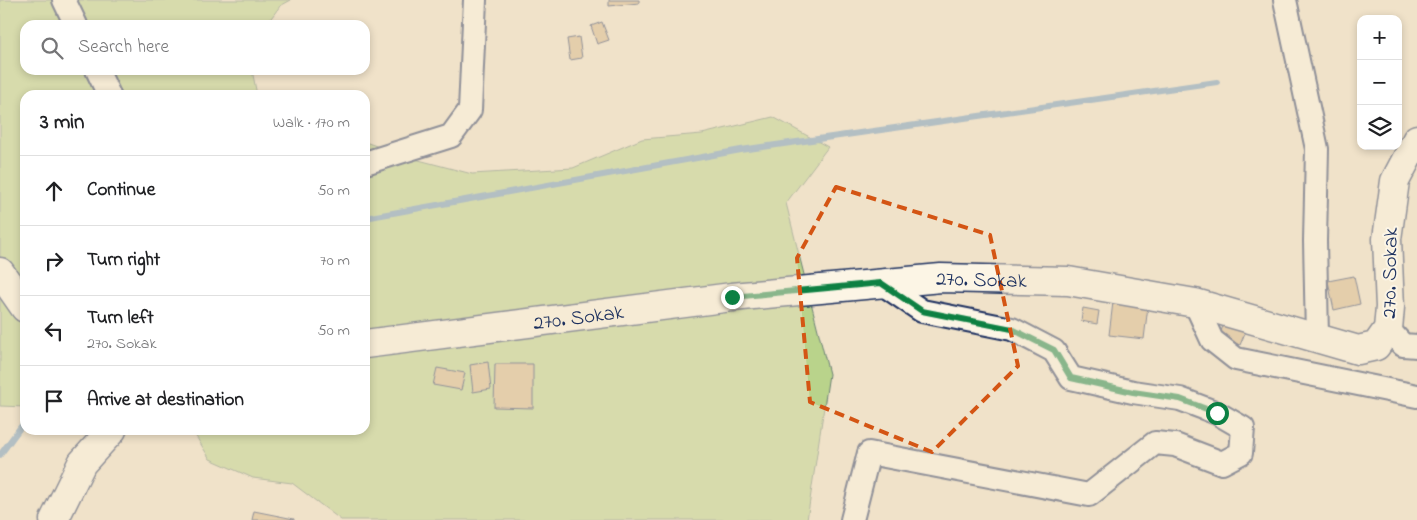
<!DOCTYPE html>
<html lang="en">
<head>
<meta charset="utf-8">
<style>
  body { margin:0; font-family:"Indie Flower",sans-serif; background:#f6f6f6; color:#202124 }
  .controls { position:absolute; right:15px; top:15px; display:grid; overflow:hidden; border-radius:10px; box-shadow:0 2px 8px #0003 }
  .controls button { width:45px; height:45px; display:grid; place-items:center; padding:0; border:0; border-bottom:1px solid #e0e0e0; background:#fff; color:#202124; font:25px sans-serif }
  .stop { position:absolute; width:15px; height:15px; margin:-11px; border:4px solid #0b8043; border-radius:50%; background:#fff }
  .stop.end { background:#0b8043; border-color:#fff; box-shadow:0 1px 5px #0008 }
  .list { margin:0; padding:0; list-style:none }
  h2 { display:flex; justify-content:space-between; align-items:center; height:65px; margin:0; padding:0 20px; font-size:21px }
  h2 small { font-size:16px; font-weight:400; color:#757577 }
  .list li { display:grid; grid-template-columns:32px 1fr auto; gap:15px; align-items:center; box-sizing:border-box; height:70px; padding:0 20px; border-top:1px solid #e0e0e0 }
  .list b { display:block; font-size:19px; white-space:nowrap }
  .list p { margin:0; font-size:16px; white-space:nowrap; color:#757577 }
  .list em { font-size:16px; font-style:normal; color:#757577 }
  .icon { flex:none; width:28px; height:28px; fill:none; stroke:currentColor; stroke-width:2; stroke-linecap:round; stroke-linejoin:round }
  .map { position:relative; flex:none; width:1417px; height:520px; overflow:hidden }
  .search { position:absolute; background:#fff; box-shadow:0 2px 8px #0003; left:20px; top:20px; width:350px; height:55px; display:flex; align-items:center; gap:12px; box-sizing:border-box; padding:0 18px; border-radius:15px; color:#757577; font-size:19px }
  .panel { position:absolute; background:#fff; box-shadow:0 2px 8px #0003; left:20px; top:90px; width:350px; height:345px; border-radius:15px }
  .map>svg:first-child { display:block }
</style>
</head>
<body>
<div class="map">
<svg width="1417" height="520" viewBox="0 0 1417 520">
  <rect width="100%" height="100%" fill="#f0e2c9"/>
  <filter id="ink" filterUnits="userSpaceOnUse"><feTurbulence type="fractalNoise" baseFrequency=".02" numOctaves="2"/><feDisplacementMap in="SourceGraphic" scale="10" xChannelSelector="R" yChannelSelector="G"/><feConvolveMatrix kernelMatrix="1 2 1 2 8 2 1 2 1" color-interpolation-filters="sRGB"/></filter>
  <g filter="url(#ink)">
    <g fill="#b9d38b" stroke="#6a8174">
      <path d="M0,0H291L280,6L266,25H25V70H252L257,95H25V407L0,406Z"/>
      <path d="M773,117L828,147L786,203L829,374L807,520H341L292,483L253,478L210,459L192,430H365V142L411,158L472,174L573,168L642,139L702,134Z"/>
    </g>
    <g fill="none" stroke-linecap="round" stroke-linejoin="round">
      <g stroke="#6794bc" stroke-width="6">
        <path d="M365,218L741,150L1217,82"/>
        <path d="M0,455L25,421"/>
      </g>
    </g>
    <g fill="#d5b588" stroke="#1b2f5e">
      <path d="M609,0H639V3L609,6Z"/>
      <path d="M602,22L609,40L597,44L591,26Z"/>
      <path d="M579,37L582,58L570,60L567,39Z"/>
      <path d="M1354,276L1360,304L1334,310L1328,281Z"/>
      <path d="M1113,302L1148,306L1144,339L1109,335Z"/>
      <path d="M1083,308L1099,311L1097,324L1081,321Z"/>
      <path d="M1225,320L1247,328L1240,345L1219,337Z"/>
      <path d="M488,362L491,389L473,392L470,365Z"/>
      <path d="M495,364H533V408L494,407Z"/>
      <path d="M437,368L465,373L461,390L433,385Z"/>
      <path d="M254,511L294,519V520H252Z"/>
    </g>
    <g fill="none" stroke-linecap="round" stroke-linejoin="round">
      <g stroke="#1b2f5e" stroke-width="26">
        <g id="minor">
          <path d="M64,0L76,25"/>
          <path d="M1285,0L1317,149L1315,241L1317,337"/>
          <path d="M97,70L109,95"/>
          <path d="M365,163L451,136L470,110L475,0"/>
          <path d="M1195,303L1212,340L1236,359L1417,396"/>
          <path d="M1388,329L1403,345L1417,346"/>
          <path d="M852,520L869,453L1089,495L1155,443L1175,445L1222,463L1241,453L1243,428L1217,413L1180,399L1133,392L1071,378L1054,351L1012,329L922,311L881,283"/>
        </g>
      </g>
      <g stroke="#1b2f5e" stroke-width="31">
        <g id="tertiary">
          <path d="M0,272L25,308"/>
          <path id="s1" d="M365,344L732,297L941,278L1068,281L1195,303L1358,350L1376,346L1388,329L1390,307L1387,239L1395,181L1417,139"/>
          <path d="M54,520L82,463L112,430"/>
        </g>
      </g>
      <use href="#minor" stroke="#fcf5e5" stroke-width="22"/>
      <use href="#tertiary" stroke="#fcf5e5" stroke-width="28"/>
    </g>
  </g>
  <g fill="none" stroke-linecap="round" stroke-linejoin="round" filter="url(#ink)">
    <path stroke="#0b8043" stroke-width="6" d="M732,297L881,283L922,311L1012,329L1054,350L1071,378L1133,392L1180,399L1217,413"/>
  </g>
  <path d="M0 0H1417V520H0ZM836,187L990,235L1018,366L932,452L810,402L797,258Z" fill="#f0e2c9" fill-opacity=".55" fill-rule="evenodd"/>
  <path fill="none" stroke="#d45514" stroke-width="4" stroke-dasharray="10 6" stroke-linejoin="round" d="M836,187L990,235L1018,366L932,452L810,402L797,258Z"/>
  <g text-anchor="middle" stroke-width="4" stroke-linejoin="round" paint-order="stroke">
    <g font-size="21" fill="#1b2f5e" stroke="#fcf5e5">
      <text transform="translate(1389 273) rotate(-89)" y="7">270. Sokak</text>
      <text dy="7" stroke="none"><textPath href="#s1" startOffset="620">270. Sokak</textPath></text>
      <text dy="7" stroke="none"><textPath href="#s1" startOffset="215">270. Sokak</textPath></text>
    </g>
  </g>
</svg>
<div class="controls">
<button>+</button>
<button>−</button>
<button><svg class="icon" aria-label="layers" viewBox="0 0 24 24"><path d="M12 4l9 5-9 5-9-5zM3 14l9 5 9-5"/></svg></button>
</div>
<div class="stop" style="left:1217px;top:413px"></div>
<div class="stop end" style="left:732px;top:297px"></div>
<div class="search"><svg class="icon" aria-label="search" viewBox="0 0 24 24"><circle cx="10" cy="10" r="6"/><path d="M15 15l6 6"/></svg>Search here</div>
<section class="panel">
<h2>3 min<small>Walk · 170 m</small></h2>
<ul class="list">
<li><svg class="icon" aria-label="ahead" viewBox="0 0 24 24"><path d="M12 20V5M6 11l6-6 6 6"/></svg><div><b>Continue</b></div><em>50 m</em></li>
<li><svg class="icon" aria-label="right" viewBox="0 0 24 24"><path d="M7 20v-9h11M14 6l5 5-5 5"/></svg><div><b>Turn right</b></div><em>70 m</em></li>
<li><svg class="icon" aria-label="left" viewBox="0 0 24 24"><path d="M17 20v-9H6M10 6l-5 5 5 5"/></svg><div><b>Turn left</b><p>270. Sokak</p></div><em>50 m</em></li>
<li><svg class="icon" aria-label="arrive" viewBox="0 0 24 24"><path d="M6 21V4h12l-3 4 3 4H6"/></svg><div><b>Arrive at destination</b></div></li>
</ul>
</section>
</div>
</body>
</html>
